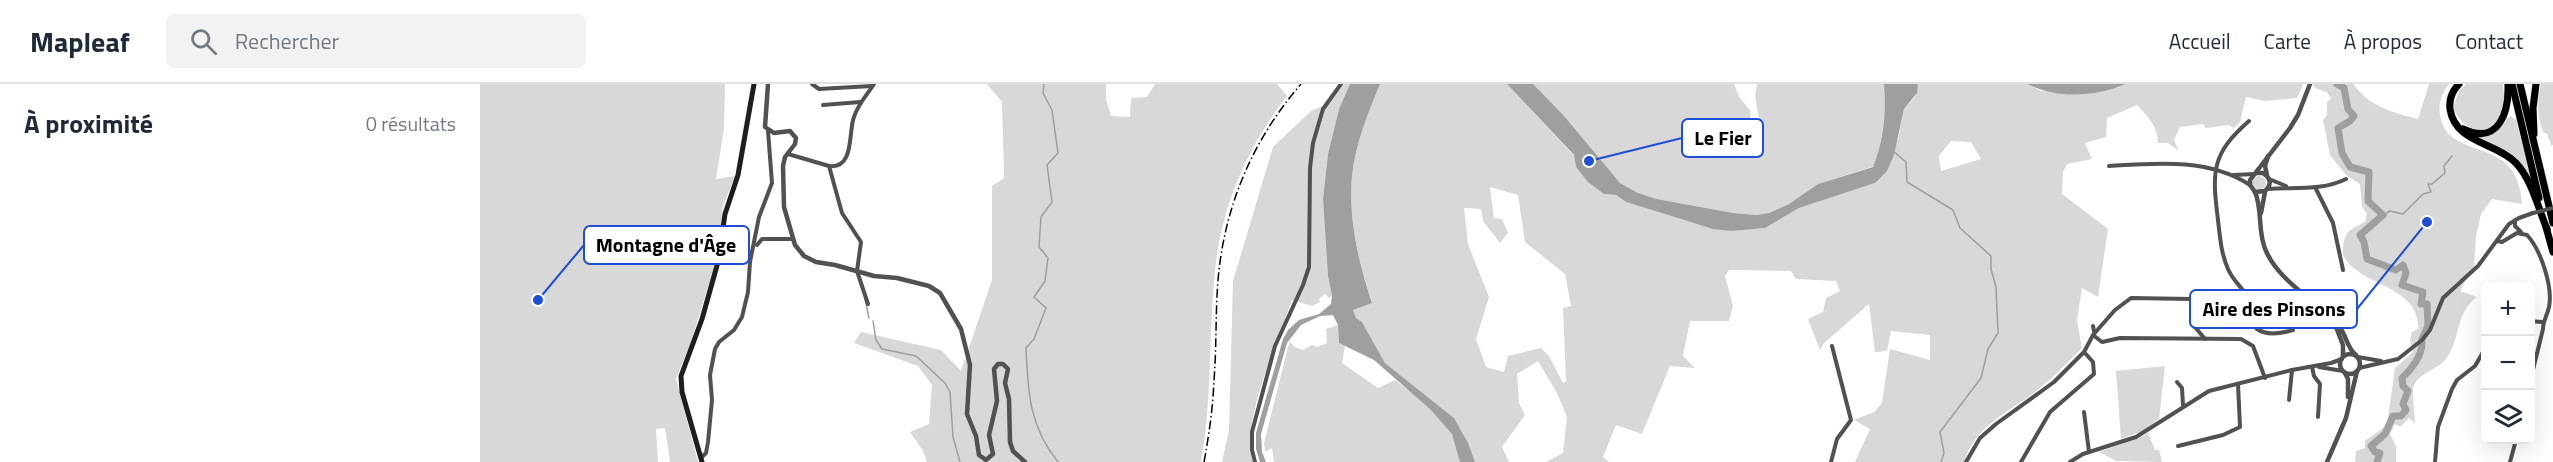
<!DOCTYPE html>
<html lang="fr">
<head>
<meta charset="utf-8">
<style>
  body { margin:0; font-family:"Titillium Web",sans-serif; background:#f2f2f3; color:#1f2937 }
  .controls { position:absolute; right:18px; bottom:18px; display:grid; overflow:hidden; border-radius:9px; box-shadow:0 6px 24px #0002 }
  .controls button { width:54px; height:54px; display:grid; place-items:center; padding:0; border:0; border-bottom:2px solid #e0e1e3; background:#fff; color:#1f2937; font:30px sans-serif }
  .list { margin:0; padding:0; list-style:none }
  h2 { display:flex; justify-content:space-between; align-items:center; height:78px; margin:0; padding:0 24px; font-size:26px }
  h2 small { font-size:20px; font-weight:400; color:#747a83 }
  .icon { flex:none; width:33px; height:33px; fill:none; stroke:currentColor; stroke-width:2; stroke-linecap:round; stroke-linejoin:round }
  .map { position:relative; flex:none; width:2073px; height:378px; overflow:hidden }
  header { display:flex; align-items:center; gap:36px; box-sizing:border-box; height:84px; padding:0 30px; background:#fff; border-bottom:2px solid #e0e1e3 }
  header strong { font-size:28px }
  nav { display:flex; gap:33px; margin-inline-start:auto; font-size:21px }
  .search { width:420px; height:54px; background:#f2f2f3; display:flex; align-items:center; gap:15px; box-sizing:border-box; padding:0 21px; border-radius:9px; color:#747a83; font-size:22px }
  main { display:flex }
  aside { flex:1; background:#fff }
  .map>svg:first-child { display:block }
</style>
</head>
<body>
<header>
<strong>Mapleaf</strong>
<div class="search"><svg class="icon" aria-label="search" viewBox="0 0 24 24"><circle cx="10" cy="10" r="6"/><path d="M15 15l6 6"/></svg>Rechercher</div>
<nav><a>Accueil</a><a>Carte</a><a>À propos</a><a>Contact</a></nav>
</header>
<main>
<aside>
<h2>À proximité<small>0 résultats</small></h2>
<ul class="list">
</ul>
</aside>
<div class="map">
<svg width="2073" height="378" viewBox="0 0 2073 378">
  <rect width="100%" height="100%" fill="#fff"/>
  <g fill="#d8d8d8" fill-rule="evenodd">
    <path d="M0,0H245L244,45L236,95L255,92L243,122L238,170L211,258L196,295L218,378H190L185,344L176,345L178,378H0Z"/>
    <path d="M507,0H626V15L631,32L650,33L651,14L667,13L675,0H797L807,12C769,61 744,116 736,178C728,244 733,312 721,378H447L443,367L430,348L449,340L452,301L438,282L374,259L381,248L461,266L481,287L512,196V102L524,94L522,18Z"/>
    <path d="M864,0H870L859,25L848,70L843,115L848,192L852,212L849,214L845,210L839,215L840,218L832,222L812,216C799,252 759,344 773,378H742L749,346L753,197L793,63L831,27L850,19Z"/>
    <path d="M900,0H1027L1094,72L1096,83L1124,110L1136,111L1146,118L1210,138L1252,147L1285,144L1319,124L1395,99L1418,55L1424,25L1435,13L1438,0H1547L1561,7L1638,4L1646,0H1823L1817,14L1785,17L1766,13L1760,38L1754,44L1749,41L1726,44L1723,40L1700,43L1694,56L1699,67L1688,59H1678C1678,42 1668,33 1657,21L1627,34L1626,53L1605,59L1612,75L1587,80L1583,88L1582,110L1628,145L1618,213L1602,204L1597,236L1602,264C1587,279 1572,295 1555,308C1526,330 1496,341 1484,378H1375L1390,345L1374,336L1394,328L1402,319L1410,265L1450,276V251L1411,247L1407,267L1395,268L1389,220L1344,259L1340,266L1328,235L1343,228L1346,214L1360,207L1356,197L1316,195L1311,187L1249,186L1245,192L1253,222L1249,237H1210L1203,272L1215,284L1190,282L1162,350L1136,341L1123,373L1129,378H1066L1083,369L1087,333L1077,309L1058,277L1037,290L1039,319L1045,331L1022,363L1029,378H995L974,334L905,279L882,238L876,234L873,225L892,218C879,179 868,134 872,92C875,61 888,29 900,0ZM1471,57L1491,58L1501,75L1461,87L1459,72ZM1010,103L1038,111L1045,158L1085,190L1091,222L1083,224L1086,297L1083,299L1069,272L1061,264L1028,272L1024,288L1006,283L996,255L1009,213L988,160L984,124L1001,125L1003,137L1020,159L1028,149L1022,135L1014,134Z"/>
    <path d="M1053,0H1254L1259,13L1270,26L1271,44L1275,45L1280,40L1275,12L1277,0H1404C1406,30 1403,55 1394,82L1338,100L1309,120L1289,129L1276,131L1253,129L1177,115L1158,109L1140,99Z"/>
    <path d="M1833,0H1873C1890,23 1912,28 1938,35L1949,0H1969C1962,8 1958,20 1960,31C1965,65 2002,60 2024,78C2037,88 2041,106 2042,120L2012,115L2001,130L1996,153L1994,182L1980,207L1997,213C1975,228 1981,255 1966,275C1957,287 1935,289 1933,306C1932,313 1935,331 1935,339L1929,334L1920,343L1915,340L1910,350L1916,362V378H1875L1876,367L1885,364V357L1907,341L1915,284L1933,268L1930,256L1932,248L1938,245C1940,200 1880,204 1863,171C1863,150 1866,147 1885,138L1887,130L1882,122L1880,100L1866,91L1850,71L1843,36L1847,31V18L1851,15L1847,8L1835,4Z"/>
    <path d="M1986,0H2023C2023,6 2025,13 2024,20C2021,54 1985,55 1973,23L1979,7Z"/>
    <path d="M2061,0H2073V61H2071L2067,50L2063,48C2057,32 2057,17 2061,0Z"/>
    <path d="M2031,32L2036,36L2054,106L2043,86L1989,49C1999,51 2011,47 2020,42C2024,39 2026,34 2031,32Z"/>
    <circle cx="1779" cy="99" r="7"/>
    <path d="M858,241L859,259L865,262L862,279L898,304L915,296C933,311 963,328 973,351C976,359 978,369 980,378H794L792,364L785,368L784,359L808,263L810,258L815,263L823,266L832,261L837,263L847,259L846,245Z"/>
    <path d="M1685,282L1679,335L1663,347L1641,355L1636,287Z"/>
    <path d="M1668,349L1675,366H1679L1682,378L1636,377L1619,368L1659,354Z"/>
  </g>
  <g fill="#9f9f9f">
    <path d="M870,0H900C888,29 875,61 872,92C868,134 879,180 892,219L873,226L876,234L882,238L905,279L974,334L988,359L995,378H980L972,350L951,326L894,276L859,259L858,241L853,231L840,232L821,241L807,259L781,350L782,368L786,378H780L776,365V349L803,255L808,246L819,236L839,230L851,220L852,212L848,192L843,115L848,70L859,25Z"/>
    <path d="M1027,0H1053L1084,32L1140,99L1158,109L1177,115L1253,129L1276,131L1289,129L1309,120L1338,100L1393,83C1404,55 1406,30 1404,0H1438L1437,9L1424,25L1414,71L1407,87L1395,99L1319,124L1285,144L1252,147L1233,145L1146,118L1136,111L1124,110L1108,98L1096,83L1094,71Z"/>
    <path d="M1547,0H1646C1615,13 1578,15 1547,0Z"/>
  </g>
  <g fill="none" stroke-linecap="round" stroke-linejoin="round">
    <g stroke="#9f9f9f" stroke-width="1.5">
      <path d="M564,0L563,9L572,26L578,69L567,81L572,118L561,133L559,163L568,174L565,197L554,213L566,224L554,255L546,264C548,308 549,342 578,378"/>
      <path d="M1413,67L1426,78L1427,98L1473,126L1480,144L1511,172V185L1516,203L1518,249L1508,265L1501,294L1460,348L1464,369L1461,378"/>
      <path d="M1903,131L1910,127L1923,130L1943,110L1951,108L1948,100H1952L1965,89L1964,82L1972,72"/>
      <path d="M385,215L389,234"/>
      <path d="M393,237L396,256L402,265L436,272L465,299L470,308L473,353L480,378"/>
    </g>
    <g stroke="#9f9f9f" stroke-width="7">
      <path d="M1857,0L1864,4L1868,25L1874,32L1870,37L1858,44L1862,69L1870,83L1889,88L1888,117L1903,131L1880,151L1884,158L1887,175L1916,186L1923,181L1926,189L1922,201L1943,208L1941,220H1947L1948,242L1942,255"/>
      <path d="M1897,378L1900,369L1895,368L1891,362L1905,350L1913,332H1921L1926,326L1923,320L1928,307L1923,302L1922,294C1931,286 1942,272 1942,259"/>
    </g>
    <g stroke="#dbdbdb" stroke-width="8">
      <g id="motorway">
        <path d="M1979,0C1972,7 1969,16 1970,25C1975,59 2016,58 2036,79C2052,96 2058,124 2067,145"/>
        <path d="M2032,0L2059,114"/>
        <path d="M2040,0L2073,139"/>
        <path d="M1983,45C2019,62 2029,28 2028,0"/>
        <path d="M2054,50L2053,24L2056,0"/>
        <path d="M2066,143L2073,168"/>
      </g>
    </g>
    <g stroke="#515151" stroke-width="4">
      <path d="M332,0L339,5L392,2"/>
      <path d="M343,21L380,18"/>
      <path d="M1769,37C1731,70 1732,88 1738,136C1740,153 1741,169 1748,185C1753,197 1763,204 1769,215C1775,225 1767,238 1777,245C1787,252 1803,249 1813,246"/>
      <path d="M308,70L349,82L362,129L381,158L377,187L388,220"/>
      <path d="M349,82C375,85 368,48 374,33C378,20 387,11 394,0"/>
      <path d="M1629,82C1676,79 1729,74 1770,101"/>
      <path d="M1753,91L1775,90"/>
      <path d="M1789,95L1806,102"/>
      <path d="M1835,103L1853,139L1863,186"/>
      <path d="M1788,105C1814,103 1842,107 1866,95"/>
      <path d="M2035,136V142L2041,148"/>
      <path d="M2017,157L2022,158L2037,149L2047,151C2061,166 2073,203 2069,223C2067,232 2063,237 2063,245L2050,298"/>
      <path d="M277,161L282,155H312"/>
      <path d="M2050,237L2062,238"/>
      <path d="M1613,242L1614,247"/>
      <path d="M1613,251L1635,226L1651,214L1711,215L1718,225L1715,243L1725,255"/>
      <path d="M1878,273L1901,277"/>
      <path d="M1832,283L1834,292L1840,300L1838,333"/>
      <path d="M1839,283L1863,287"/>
      <path d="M1879,284L1918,275L1942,256L1950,246L1963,214L1998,182L2029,140L2039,134L2053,129"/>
      <path d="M1697,298L1702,304L1703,321"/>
      <path d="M1809,316L1812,286"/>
      <path d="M1604,328L1609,368"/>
      <path d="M1698,362L1743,351L1760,343L1758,300"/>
      <path d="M221,374L226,369L228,358L232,316L230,291L235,265L239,258L254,246L262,233L268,208L270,178L279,133L292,99L288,47"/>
      <path d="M775,378L772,366V348L795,262L823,201L829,183L830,84L833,59L843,25L861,0"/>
      <path d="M1351,378L1357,355L1371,336L1352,262"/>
      <path d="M1486,378L1500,354L1516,340L1574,298L1604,268L1613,251L1622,258L1640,254L1761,255L1773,262L1785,294"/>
      <path d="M1541,378L1570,328L1614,290L1613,278L1604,268"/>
      <path d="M1590,378L1603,370L1656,353L1729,307L1812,286L1851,279L1862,275"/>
      <path d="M1955,378L1958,343L1972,305L1977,296L1995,282L2006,263"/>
      <path d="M2030,378L2036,356"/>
    </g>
    <g stroke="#515151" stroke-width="4.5">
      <path d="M288,0L285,43L294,49L310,47L316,54L315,60L305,73L303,82L304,123L315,161L324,172L336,178L355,181L394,192L417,194L449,202L460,209L481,245L490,281L487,330L496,352L499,371L506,376L513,370L509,351L517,317L514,285L518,280H523L528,285L525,299L529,315L530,358L533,367L545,378"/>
      <path d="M1776,89H1783C1791,94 1792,101 1785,107L1775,108L1770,101V96L1810,44L1818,31L1830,0"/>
      <path d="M1787,91L1785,82L1788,72"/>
      <path d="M1775,108C1783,126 1777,148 1786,167C1800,199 1838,217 1860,244C1867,253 1867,264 1876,271"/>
      <path d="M1781,129L1785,108"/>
      <path d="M1856,243L1863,261V272"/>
      <circle cx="1870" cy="280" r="10"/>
      <path d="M1865,289L1868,295V313"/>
      <path d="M1847,378L1866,334L1877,287"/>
    </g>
    <path stroke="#1e1e1e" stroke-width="5" d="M222,378L202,308L201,292L222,235L238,178L245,130L258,91L274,0"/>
    <use href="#motorway" stroke="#000" stroke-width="7"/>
    <path stroke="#000" stroke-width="1.5" stroke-dasharray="9 3 1.5 3" stroke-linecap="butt" d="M724,378C729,351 733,323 734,296C737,259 735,222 739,186C747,116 775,53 821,0"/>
    <path stroke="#515151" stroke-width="4" d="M2053,129L2073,124"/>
  </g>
  <path fill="none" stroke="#1d4ed8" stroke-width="2" d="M1109 77L1202 54M58 216L104 161M1947 138L1877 225"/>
  <g fill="#1d4ed8" stroke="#fff" stroke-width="2">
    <circle cx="1109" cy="77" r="6"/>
    <circle cx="58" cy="216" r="6"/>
    <circle cx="1947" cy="138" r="6"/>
  </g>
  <g fill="#fff" stroke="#1d4ed8" stroke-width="2">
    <rect x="1202" y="35" width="81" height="38" rx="6"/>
    <rect x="104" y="142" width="165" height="38" rx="6"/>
    <rect x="1710" y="206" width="167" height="38" rx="6"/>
  </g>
  <g font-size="20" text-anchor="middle" font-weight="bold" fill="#000">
    <text x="1243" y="61">Le Fier</text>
    <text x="186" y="168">Montagne d'Âge</text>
    <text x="1794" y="232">Aire des Pinsons</text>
  </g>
</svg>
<div class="controls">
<button>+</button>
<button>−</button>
<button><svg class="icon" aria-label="layers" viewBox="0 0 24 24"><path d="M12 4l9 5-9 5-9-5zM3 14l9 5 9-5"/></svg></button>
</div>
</div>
</main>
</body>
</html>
